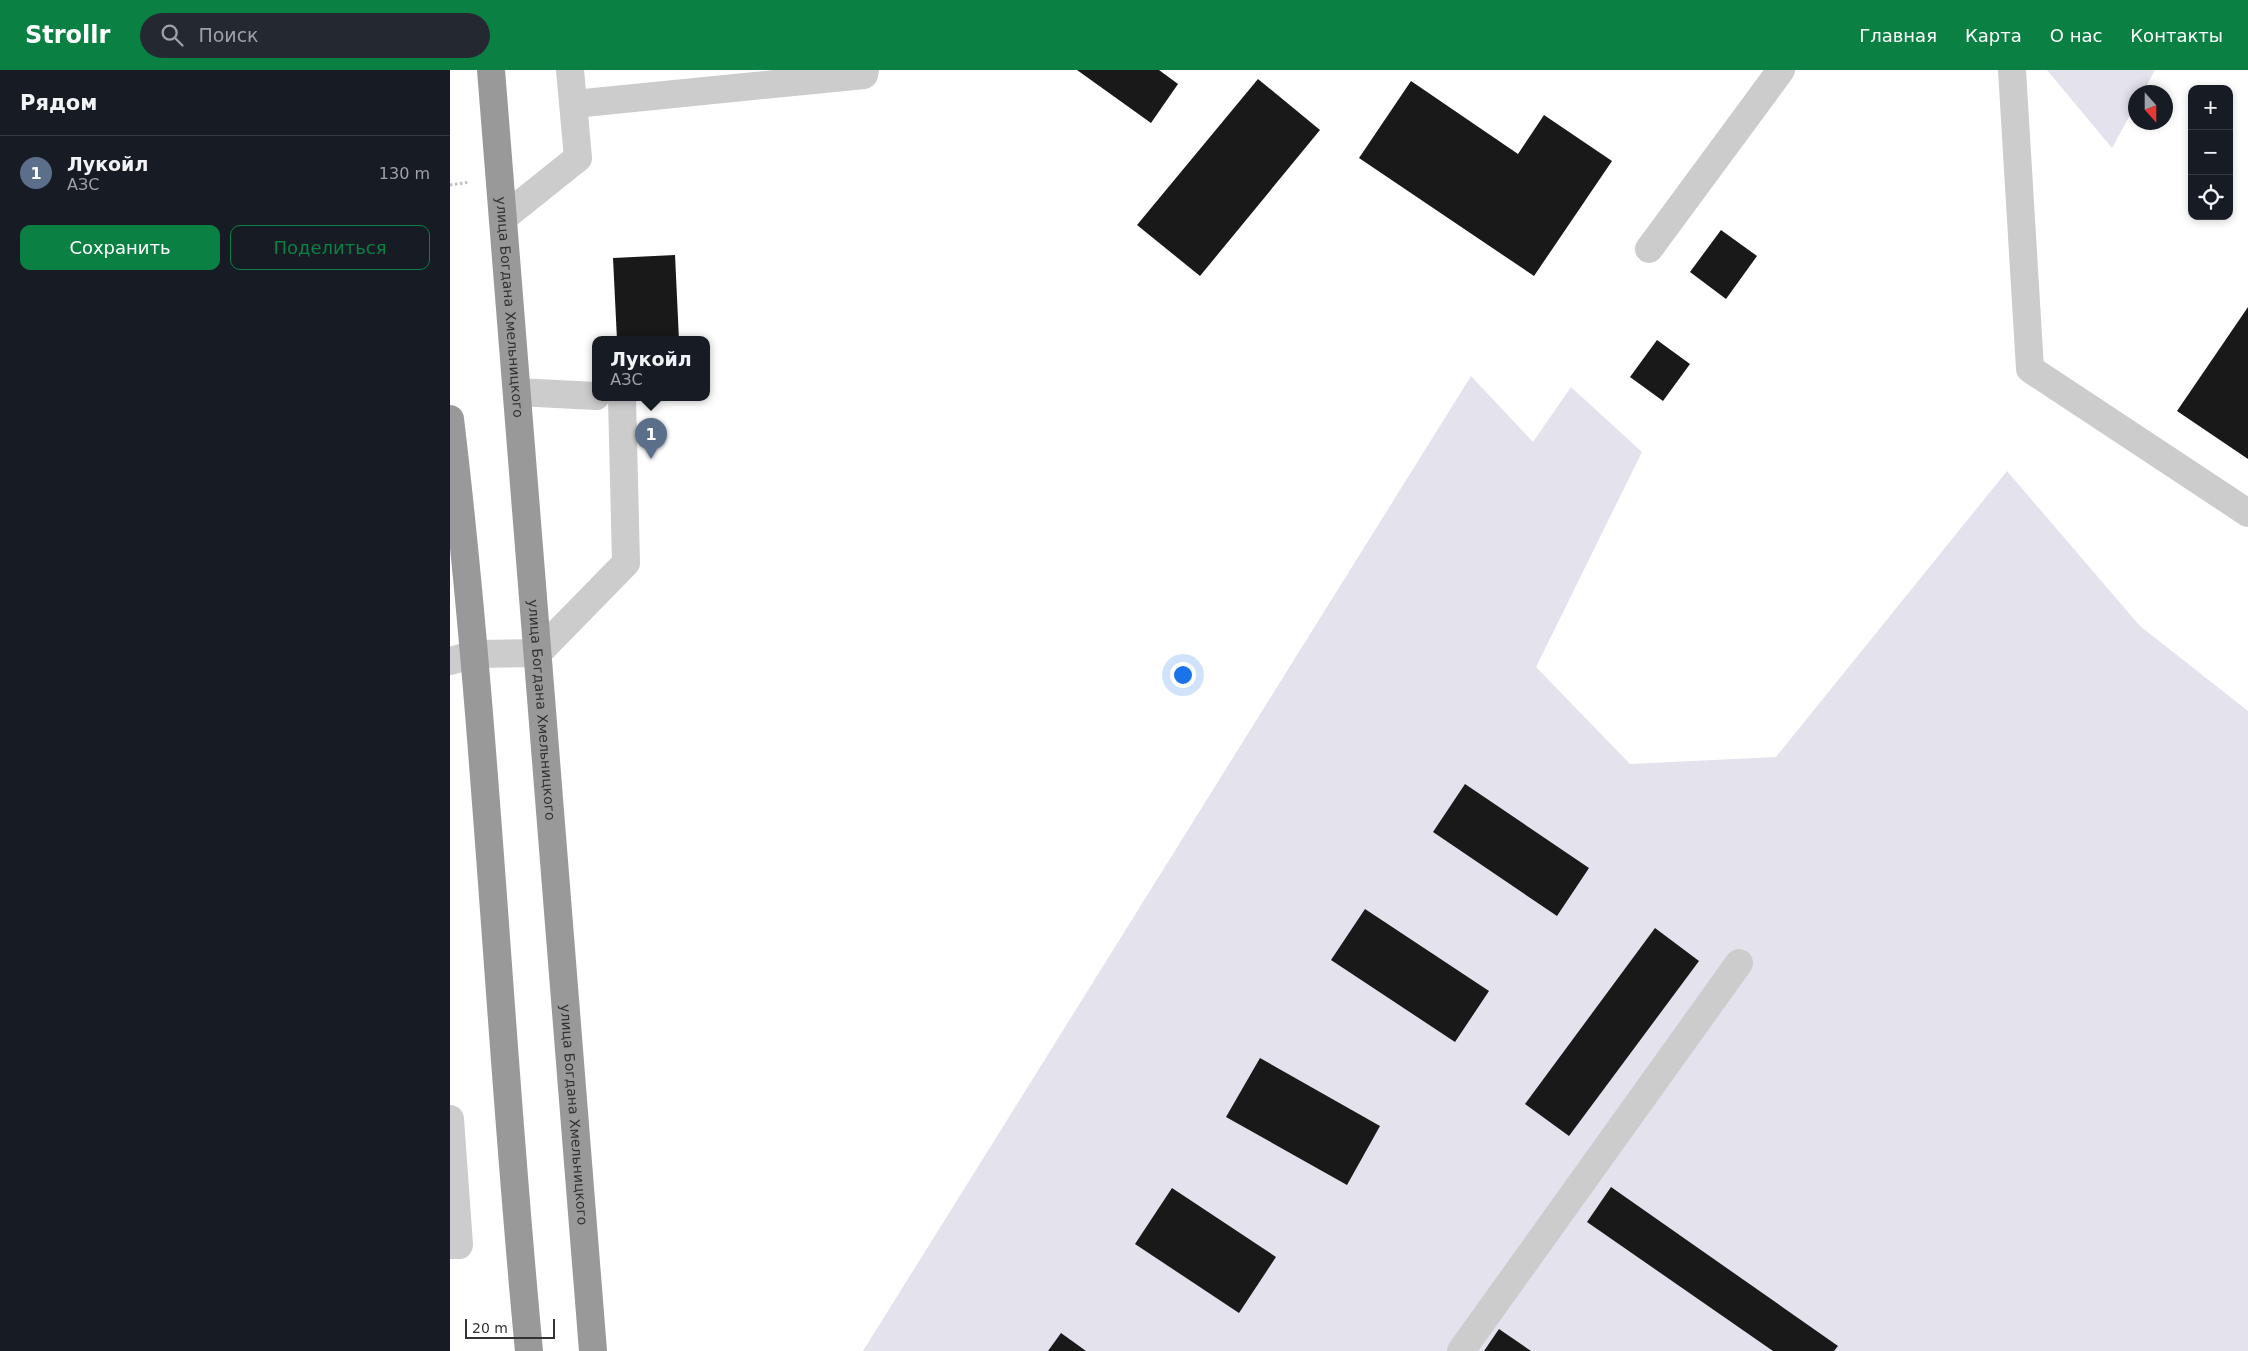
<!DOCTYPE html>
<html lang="ru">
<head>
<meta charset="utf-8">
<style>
  body { margin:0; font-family:"DejaVu Sans",sans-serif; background:#242831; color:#f1f3f6 }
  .controls { position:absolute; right:15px; top:15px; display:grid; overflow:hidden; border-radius:10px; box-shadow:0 2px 8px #0003 }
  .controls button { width:45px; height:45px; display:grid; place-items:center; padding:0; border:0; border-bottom:1px solid #363941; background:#171b24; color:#f1f3f6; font:25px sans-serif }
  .compass { position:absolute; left:1678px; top:15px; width:45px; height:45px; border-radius:50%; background:#171b24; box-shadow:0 2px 8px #0003; rotate:159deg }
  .scale { position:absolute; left:15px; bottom:12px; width:90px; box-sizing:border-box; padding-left:5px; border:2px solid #323232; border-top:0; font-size:14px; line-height:18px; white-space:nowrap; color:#323232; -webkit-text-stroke:4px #fff; paint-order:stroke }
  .you { position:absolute; left:732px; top:604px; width:18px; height:18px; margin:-12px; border:4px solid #fff; border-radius:50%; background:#1a73e8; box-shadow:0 0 0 8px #1a73e833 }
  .badge { display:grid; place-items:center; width:32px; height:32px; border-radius:50%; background:#0b8043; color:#fff; font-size:16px; font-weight:700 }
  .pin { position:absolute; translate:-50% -41px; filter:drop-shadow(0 1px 2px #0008) }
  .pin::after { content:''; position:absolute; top:26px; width:18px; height:15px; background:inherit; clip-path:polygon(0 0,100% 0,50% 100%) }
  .popup { position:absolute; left:142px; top:266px; width:118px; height:65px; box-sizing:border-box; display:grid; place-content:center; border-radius:10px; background:#171b24; filter:drop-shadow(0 1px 4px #0005); font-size:16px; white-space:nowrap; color:#9ea1a6 }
  .popup b { font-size:19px; color:#f1f3f6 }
  .popup::after { content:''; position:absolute; left:50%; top:100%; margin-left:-10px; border:10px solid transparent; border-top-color:#171b24 }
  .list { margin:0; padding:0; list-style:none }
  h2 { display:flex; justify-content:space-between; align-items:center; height:65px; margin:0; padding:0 20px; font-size:21px }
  h2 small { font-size:16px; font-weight:400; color:#9ea1a6 }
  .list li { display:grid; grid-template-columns:32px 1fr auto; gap:15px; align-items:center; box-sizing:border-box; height:75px; padding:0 20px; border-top:1px solid #363941 }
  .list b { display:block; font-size:19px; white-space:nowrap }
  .list p { margin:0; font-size:16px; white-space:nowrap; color:#9ea1a6 }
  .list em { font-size:16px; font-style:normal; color:#9ea1a6 }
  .actions { display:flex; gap:10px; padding:15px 20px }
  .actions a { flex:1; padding:11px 0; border:1px solid #0b8043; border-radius:10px; text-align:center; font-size:18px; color:#0b8043 }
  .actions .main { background:#0b8043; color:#fff }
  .icon { flex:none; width:28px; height:28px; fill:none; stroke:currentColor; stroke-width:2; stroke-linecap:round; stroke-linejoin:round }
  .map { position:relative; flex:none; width:1798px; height:1281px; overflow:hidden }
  header { display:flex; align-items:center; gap:30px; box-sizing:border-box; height:70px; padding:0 25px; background:#0b8043; color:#fff }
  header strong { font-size:24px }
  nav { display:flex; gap:28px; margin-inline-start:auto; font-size:18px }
  .search { width:350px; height:45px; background:#242831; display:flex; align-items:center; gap:12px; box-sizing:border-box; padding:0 18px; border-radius:28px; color:#9ea1a6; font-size:19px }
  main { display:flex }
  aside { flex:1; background:#171b24 }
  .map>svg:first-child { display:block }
</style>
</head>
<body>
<header>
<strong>Strollr</strong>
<div class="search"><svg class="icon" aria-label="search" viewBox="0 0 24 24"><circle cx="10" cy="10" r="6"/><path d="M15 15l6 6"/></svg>Поиск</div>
<nav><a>Главная</a><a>Карта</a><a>О нас</a><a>Контакты</a></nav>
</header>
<main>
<aside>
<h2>Рядом<small></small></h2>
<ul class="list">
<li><span class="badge" style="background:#5c6f8a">1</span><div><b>Лукойл</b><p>АЗС</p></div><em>130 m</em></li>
</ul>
<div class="actions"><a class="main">Сохранить</a><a>Поделиться</a></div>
</aside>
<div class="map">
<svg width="1798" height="1281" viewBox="0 0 1798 1281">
  <rect width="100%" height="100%" fill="#fff"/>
  <g fill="#e4e2ed">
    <path d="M1597,0H1705L1693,22H1686L1685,36L1662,78Z"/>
    <path d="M1021,306L1083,372L1121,317L1192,382L1086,597L1180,694L1326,687L1557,401L1690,556L1798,641V1281H413Z"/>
  </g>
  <g fill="#191919">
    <path d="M627,0H709L728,14L701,53Z"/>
    <path d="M808,9L870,60L750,206L687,155Z"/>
    <path d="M961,11L1068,84L1094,45L1162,91L1084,206L909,88Z"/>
    <path d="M1271,160L1307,186L1276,229L1240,202Z"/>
    <path d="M225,185L229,270H167L163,188Z"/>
    <path d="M1798,237V389L1727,341Z"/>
    <path d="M1207,270L1240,294L1213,331L1180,307Z"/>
    <path d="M1015,714L1139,798L1107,846L983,762Z"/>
    <path d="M915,839L1039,921L1005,972L881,890Z"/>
    <path d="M1205,858L1249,891L1119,1066L1075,1034Z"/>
    <path d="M810,988L930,1056L897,1115L776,1047Z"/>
    <path d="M1161,1117L1388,1276L1384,1281H1323L1137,1152Z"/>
    <path d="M722,1118L826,1187L789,1243L685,1174Z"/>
    <path d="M1049,1259L1081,1281H1034Z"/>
    <path d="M611,1263L636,1281H598Z"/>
  </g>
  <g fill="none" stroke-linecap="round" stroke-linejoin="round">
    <path stroke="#c2c2c2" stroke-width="3" stroke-dasharray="2.5 2.5" stroke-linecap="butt" d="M0,115L20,112"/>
    <g stroke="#ccc" stroke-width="28">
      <path d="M1562,0L1580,299L1798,443"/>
      <path d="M124,34L414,5L415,0"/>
      <path d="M53,148L128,88L120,0"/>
      <path d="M1199,179L1331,0"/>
      <path d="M67,322L146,326"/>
      <path d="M0,591L25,584L88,583L176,493L172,328"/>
      <path d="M0,1049L9,1175H0"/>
      <path d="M1011,1281L1289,893"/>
    </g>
    <g stroke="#999" stroke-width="28">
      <path id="s1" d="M41,0L143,1281"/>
      <path d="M0,349C37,658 49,970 79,1281"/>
    </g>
  </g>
  <g text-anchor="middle" stroke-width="5" stroke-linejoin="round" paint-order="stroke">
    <g font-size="14" fill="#323232" stroke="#fff">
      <text dy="5" stroke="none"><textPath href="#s1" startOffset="238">улица Богдана Хмельницкого</textPath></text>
      <text dy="5" stroke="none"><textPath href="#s1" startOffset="642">улица Богдана Хмельницкого</textPath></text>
      <text dy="5" stroke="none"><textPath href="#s1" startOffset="1048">улица Богдана Хмельницкого</textPath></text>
    </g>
  </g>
</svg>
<div class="controls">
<button>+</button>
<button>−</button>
<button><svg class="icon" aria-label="locate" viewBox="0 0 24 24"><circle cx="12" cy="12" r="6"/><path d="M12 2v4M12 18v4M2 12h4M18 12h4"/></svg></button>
</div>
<svg class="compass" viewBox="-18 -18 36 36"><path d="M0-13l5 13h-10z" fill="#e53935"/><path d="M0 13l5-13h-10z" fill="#9ea1a6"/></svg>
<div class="scale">20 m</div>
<div class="you"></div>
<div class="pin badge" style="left:201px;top:389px;background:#5c6f8a">1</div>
<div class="popup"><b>Лукойл</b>АЗС</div>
</div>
</main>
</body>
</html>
